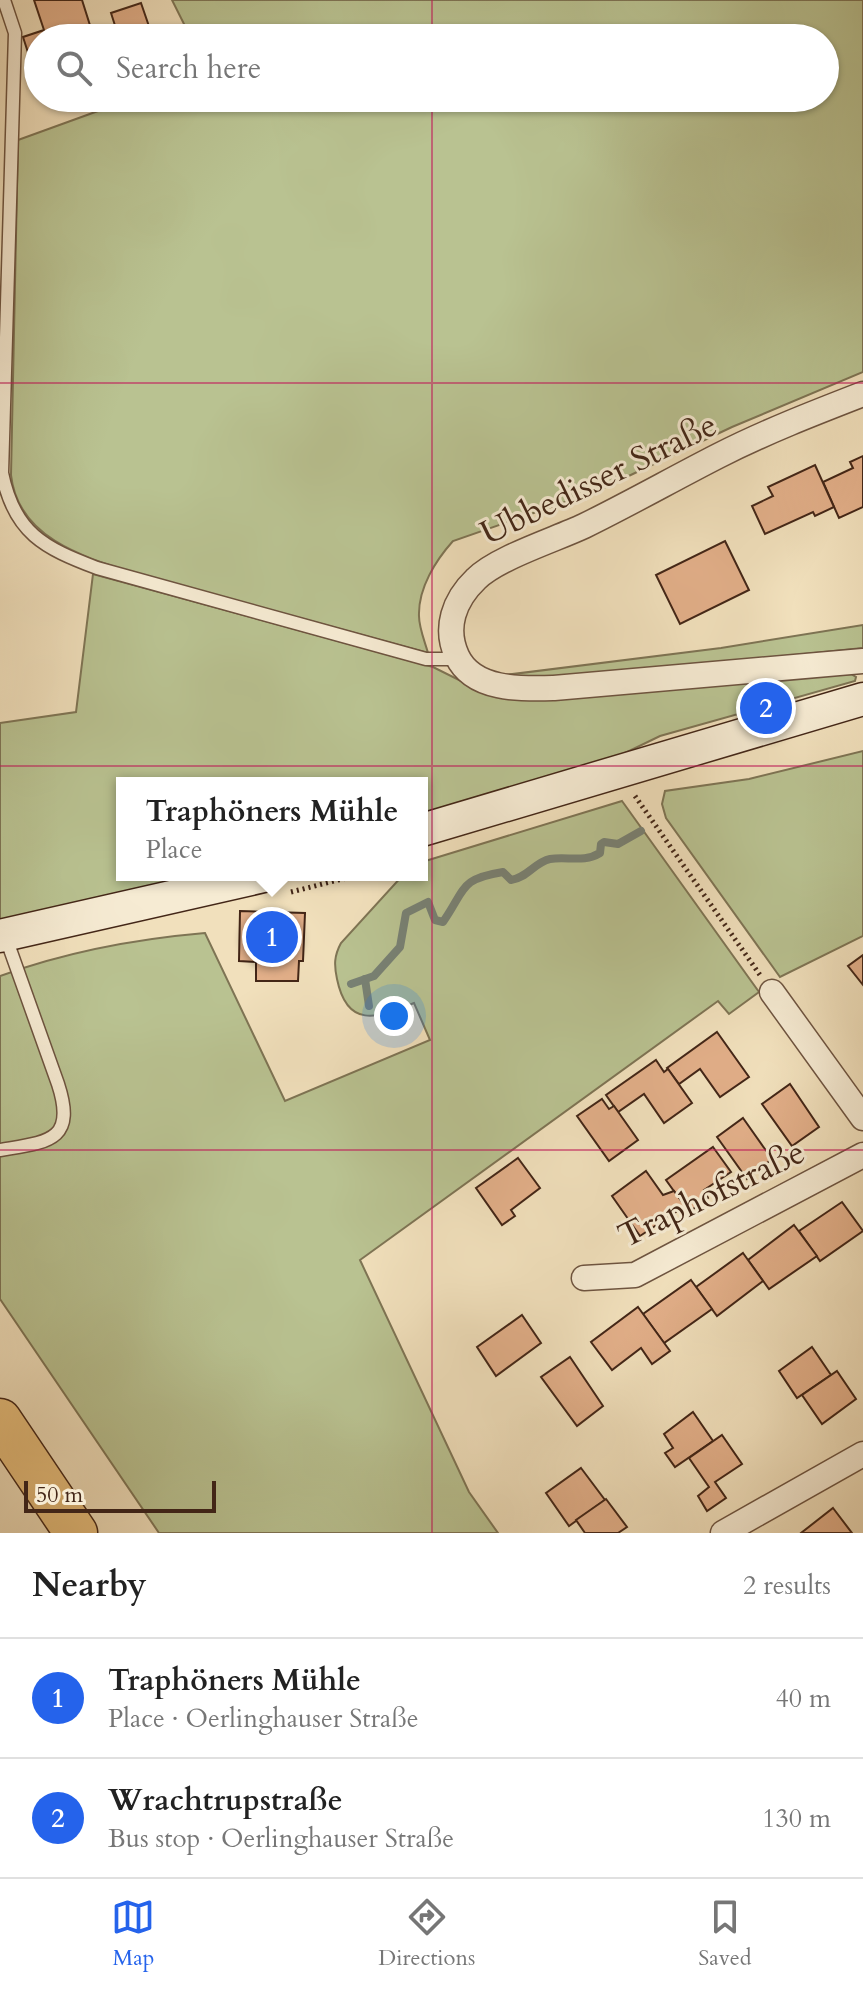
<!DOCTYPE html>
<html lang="en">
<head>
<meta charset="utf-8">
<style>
  body { margin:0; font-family:Cardo,serif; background:#f6f6f6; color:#222 }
  .scale { position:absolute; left:24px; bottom:20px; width:192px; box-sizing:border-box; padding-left:8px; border:4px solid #432617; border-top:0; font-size:22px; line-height:28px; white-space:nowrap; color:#432617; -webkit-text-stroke:6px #f6ebd3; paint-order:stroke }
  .you { position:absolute; left:394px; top:1016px; width:28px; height:28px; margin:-20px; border:6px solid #fff; border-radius:50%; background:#1a73e8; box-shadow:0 0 0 12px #1a73e833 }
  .badge { display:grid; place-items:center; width:52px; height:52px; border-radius:50%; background:#2563eb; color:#fff; font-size:26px; font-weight:700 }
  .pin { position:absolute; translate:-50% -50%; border:4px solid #fff; box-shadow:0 2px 8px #0006 }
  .popup { position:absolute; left:116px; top:777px; width:312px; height:104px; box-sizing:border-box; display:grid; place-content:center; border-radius:0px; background:#fff; filter:drop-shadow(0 2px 6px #0005); font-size:26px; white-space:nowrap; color:#767676 }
  .popup b { font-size:30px; color:#222 }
  .popup::after { content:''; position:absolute; left:50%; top:100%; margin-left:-16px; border:16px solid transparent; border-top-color:#fff }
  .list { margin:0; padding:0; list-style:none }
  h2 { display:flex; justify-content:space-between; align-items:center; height:104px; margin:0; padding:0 32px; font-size:34px }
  h2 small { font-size:26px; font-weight:400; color:#767676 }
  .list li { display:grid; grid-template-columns:52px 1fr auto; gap:24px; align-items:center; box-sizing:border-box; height:120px; padding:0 32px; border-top:2px solid #e0e0e0 }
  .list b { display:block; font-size:30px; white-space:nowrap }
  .list p { margin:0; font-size:26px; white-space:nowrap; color:#767676 }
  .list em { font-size:26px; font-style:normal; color:#767676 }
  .icon { flex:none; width:44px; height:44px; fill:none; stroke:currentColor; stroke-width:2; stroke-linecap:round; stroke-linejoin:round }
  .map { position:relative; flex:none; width:863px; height:1533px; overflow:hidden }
  .search { position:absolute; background:#fff; box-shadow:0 2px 6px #0004; left:24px; right:24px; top:24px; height:88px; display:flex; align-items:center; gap:20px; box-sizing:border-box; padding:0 28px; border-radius:44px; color:#767676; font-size:30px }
  .sheet { height:344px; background:#fff }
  nav { display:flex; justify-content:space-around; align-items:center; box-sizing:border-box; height:112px; border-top:2px solid #e0e0e0; background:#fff; font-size:22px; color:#767676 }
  nav a { display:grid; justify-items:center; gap:4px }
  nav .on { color:#2563eb }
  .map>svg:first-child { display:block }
</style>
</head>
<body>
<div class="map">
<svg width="863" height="1533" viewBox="0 0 863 1533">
  <rect width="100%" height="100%" fill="#f1e0bc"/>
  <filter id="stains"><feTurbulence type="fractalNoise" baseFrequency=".0025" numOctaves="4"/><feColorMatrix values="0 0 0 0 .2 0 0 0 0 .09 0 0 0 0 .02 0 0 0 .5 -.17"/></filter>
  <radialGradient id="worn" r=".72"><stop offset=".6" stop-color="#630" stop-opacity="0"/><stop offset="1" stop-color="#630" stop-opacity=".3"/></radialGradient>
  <g fill="#b9c291" stroke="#7e7454" stroke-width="2">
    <path d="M172,0H863V372L732,427L597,491L453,541C436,560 418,588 419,616C419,628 425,642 428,653L135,573C83,557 18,538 11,475L18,140L98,111L122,98H825V38H191Z"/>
    <path d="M93,574L433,667L471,686L851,674L856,677L855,681L660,736L623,754L422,815V783H122V875H206L0,920V723L76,712Z"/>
    <path d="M863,625V648L565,678L497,676L721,648Z"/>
    <path d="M863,751V936L780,977L666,818L662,804L665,791L749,779Z"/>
    <path d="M622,801L759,992L729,1014L718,1001L360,1260L469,1492L498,1533H159L0,1299V976C66,952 135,939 205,933L285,1101L430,1040L414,1003C376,1019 347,1028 337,979C334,965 334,956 341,943L403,875H422V862Z"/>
  </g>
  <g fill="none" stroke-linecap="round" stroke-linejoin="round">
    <g stroke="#788174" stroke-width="8">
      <path d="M365,979L369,1006"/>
      <path d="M351,984L374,976L400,947L406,913L428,902L435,920L443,922C466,889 459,879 503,872L511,880C527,878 535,862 550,859C567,856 584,863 600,853L601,844L604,842L618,844L641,831"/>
    </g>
  </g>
  <g fill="#e2af89" stroke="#432617" stroke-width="2">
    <path d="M34,0H82L94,38H38V67L33,68L23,37L44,30Z"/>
    <path d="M141,3L153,38H119L111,13Z"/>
    <path d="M863,456V507L839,518L823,482L853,468L850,462Z"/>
    <path d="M815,465L834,507L815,516L813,512L765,534L752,506L773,496L768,487Z"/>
    <path d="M725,541L749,590L680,624L656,575Z"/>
    <path d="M240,911L305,913L303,961H299L298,981H256V962L239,961Z"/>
    <path d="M863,955V985L848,966Z"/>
    <path d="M717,1032L749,1077L720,1097L700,1069L679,1084L667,1068Z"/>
    <path d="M656,1060L664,1072L668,1069L692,1103L664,1123L644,1094L618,1112L606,1095Z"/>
    <path d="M790,1084L819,1127L792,1146L762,1104Z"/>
    <path d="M602,1099L609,1109L614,1106L638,1140L609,1161L577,1116Z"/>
    <path d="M743,1118L772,1159L747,1179L717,1137Z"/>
    <path d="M713,1147L731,1172L704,1190L708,1198L689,1212L666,1180Z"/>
    <path d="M518,1158L540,1188L511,1210L515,1216L502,1225L476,1188Z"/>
    <path d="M646,1171L663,1195L674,1191L685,1206L640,1236L612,1196Z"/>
    <path d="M842,1202L863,1231L820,1261L799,1231Z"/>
    <path d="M794,1225L817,1256L769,1289L748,1260Z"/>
    <path d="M743,1253L763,1281L717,1316L696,1287Z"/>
    <path d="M691,1280L712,1309L664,1343L643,1314Z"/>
    <path d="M638,1307L670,1351L652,1364L641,1348L612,1370L591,1342Z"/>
    <path d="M522,1315L541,1343L496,1376L477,1347Z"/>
    <path d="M812,1347L831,1375L797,1398L779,1371Z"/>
    <path d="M570,1357L603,1406L577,1426L541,1377Z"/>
    <path d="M837,1371L856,1399L822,1424L802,1395Z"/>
    <path d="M693,1412L713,1441L675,1467L665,1453L673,1448L664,1434Z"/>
    <path d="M722,1435L742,1464L715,1482L726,1498L707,1511L698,1496L709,1487L689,1458Z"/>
    <path d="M581,1468L605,1500L569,1526L546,1493Z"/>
    <path d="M606,1499L627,1527L618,1533H585L576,1520Z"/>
    <path d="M833,1508L852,1533H801Z"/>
  </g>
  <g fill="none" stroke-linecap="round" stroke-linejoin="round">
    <g stroke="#6e5440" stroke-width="15">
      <g id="service">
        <path d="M4,0L15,33L2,473C14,533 44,548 97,568L426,659H458"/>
        <path d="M0,1150C47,1142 77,1142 58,1084L6,938"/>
      </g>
    </g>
    <g stroke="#6e5440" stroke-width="27">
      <g id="minor">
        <path d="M863,394C814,413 765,432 718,456C673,479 629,504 584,526C554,540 497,558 476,579C454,600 444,628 457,656C473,691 522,689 554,688L863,661"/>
        <path d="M772,992L863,1118"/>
        <path d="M584,1278L635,1275L863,1155"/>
        <path d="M723,1533L863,1454"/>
      </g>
    </g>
    <g stroke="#432617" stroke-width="35">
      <g id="secondary">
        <path d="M422,830L863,699"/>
        <path d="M0,936L268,875"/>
      </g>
    </g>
    <g stroke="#432617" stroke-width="45">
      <path id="motorway" d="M0,1420L76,1533"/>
    </g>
    <g stroke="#432617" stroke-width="5" stroke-dasharray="2 4" stroke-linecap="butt">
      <path d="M635,796L760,975"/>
      <path d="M291,892L358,875"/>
    </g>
    <use href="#service" stroke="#f6ebd3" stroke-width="12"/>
    <use href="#minor" stroke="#f6ebd3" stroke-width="24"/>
    <use href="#secondary" stroke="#f6ebd3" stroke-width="32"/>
    <use href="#motorway" stroke="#e8c07e" stroke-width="42"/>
  </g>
  <path fill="none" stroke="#c2185b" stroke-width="2" stroke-opacity="0.55" d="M432,0V38M432,98V1533M0,383H863M0,766H863M0,1150H863"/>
  <g text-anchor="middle" stroke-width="6" stroke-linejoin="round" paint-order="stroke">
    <g font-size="34" fill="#432617" stroke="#f6ebd3">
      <text transform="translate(598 478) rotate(-26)" y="12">Ubbedisser Straße</text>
      <text transform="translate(711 1193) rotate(-26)" y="12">Traphofstraße</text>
    </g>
  </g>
  <rect width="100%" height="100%" filter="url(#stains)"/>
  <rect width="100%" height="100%" fill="url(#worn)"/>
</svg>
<div class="scale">50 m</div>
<div class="you"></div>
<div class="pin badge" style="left:272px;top:937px">1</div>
<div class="popup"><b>Traphöners Mühle</b>Place</div>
<div class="pin badge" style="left:766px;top:708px">2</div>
<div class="search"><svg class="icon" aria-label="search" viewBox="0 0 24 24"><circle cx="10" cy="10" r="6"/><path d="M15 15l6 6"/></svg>Search here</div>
</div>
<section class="sheet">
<h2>Nearby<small>2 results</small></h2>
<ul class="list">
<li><span class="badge">1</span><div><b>Traphöners Mühle</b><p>Place · Oerlinghauser Straße</p></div><em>40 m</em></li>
<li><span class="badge">2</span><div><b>Wrachtrupstraße</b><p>Bus stop · Oerlinghauser Straße</p></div><em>130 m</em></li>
</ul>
</section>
<nav>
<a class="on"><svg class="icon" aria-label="map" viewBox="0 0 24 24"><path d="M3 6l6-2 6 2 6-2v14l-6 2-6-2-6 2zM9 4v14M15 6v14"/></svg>Map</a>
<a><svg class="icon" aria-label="directions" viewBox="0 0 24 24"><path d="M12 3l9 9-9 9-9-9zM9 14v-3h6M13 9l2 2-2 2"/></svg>Directions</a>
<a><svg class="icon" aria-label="saved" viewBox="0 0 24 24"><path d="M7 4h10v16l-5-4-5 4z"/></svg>Saved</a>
</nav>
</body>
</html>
